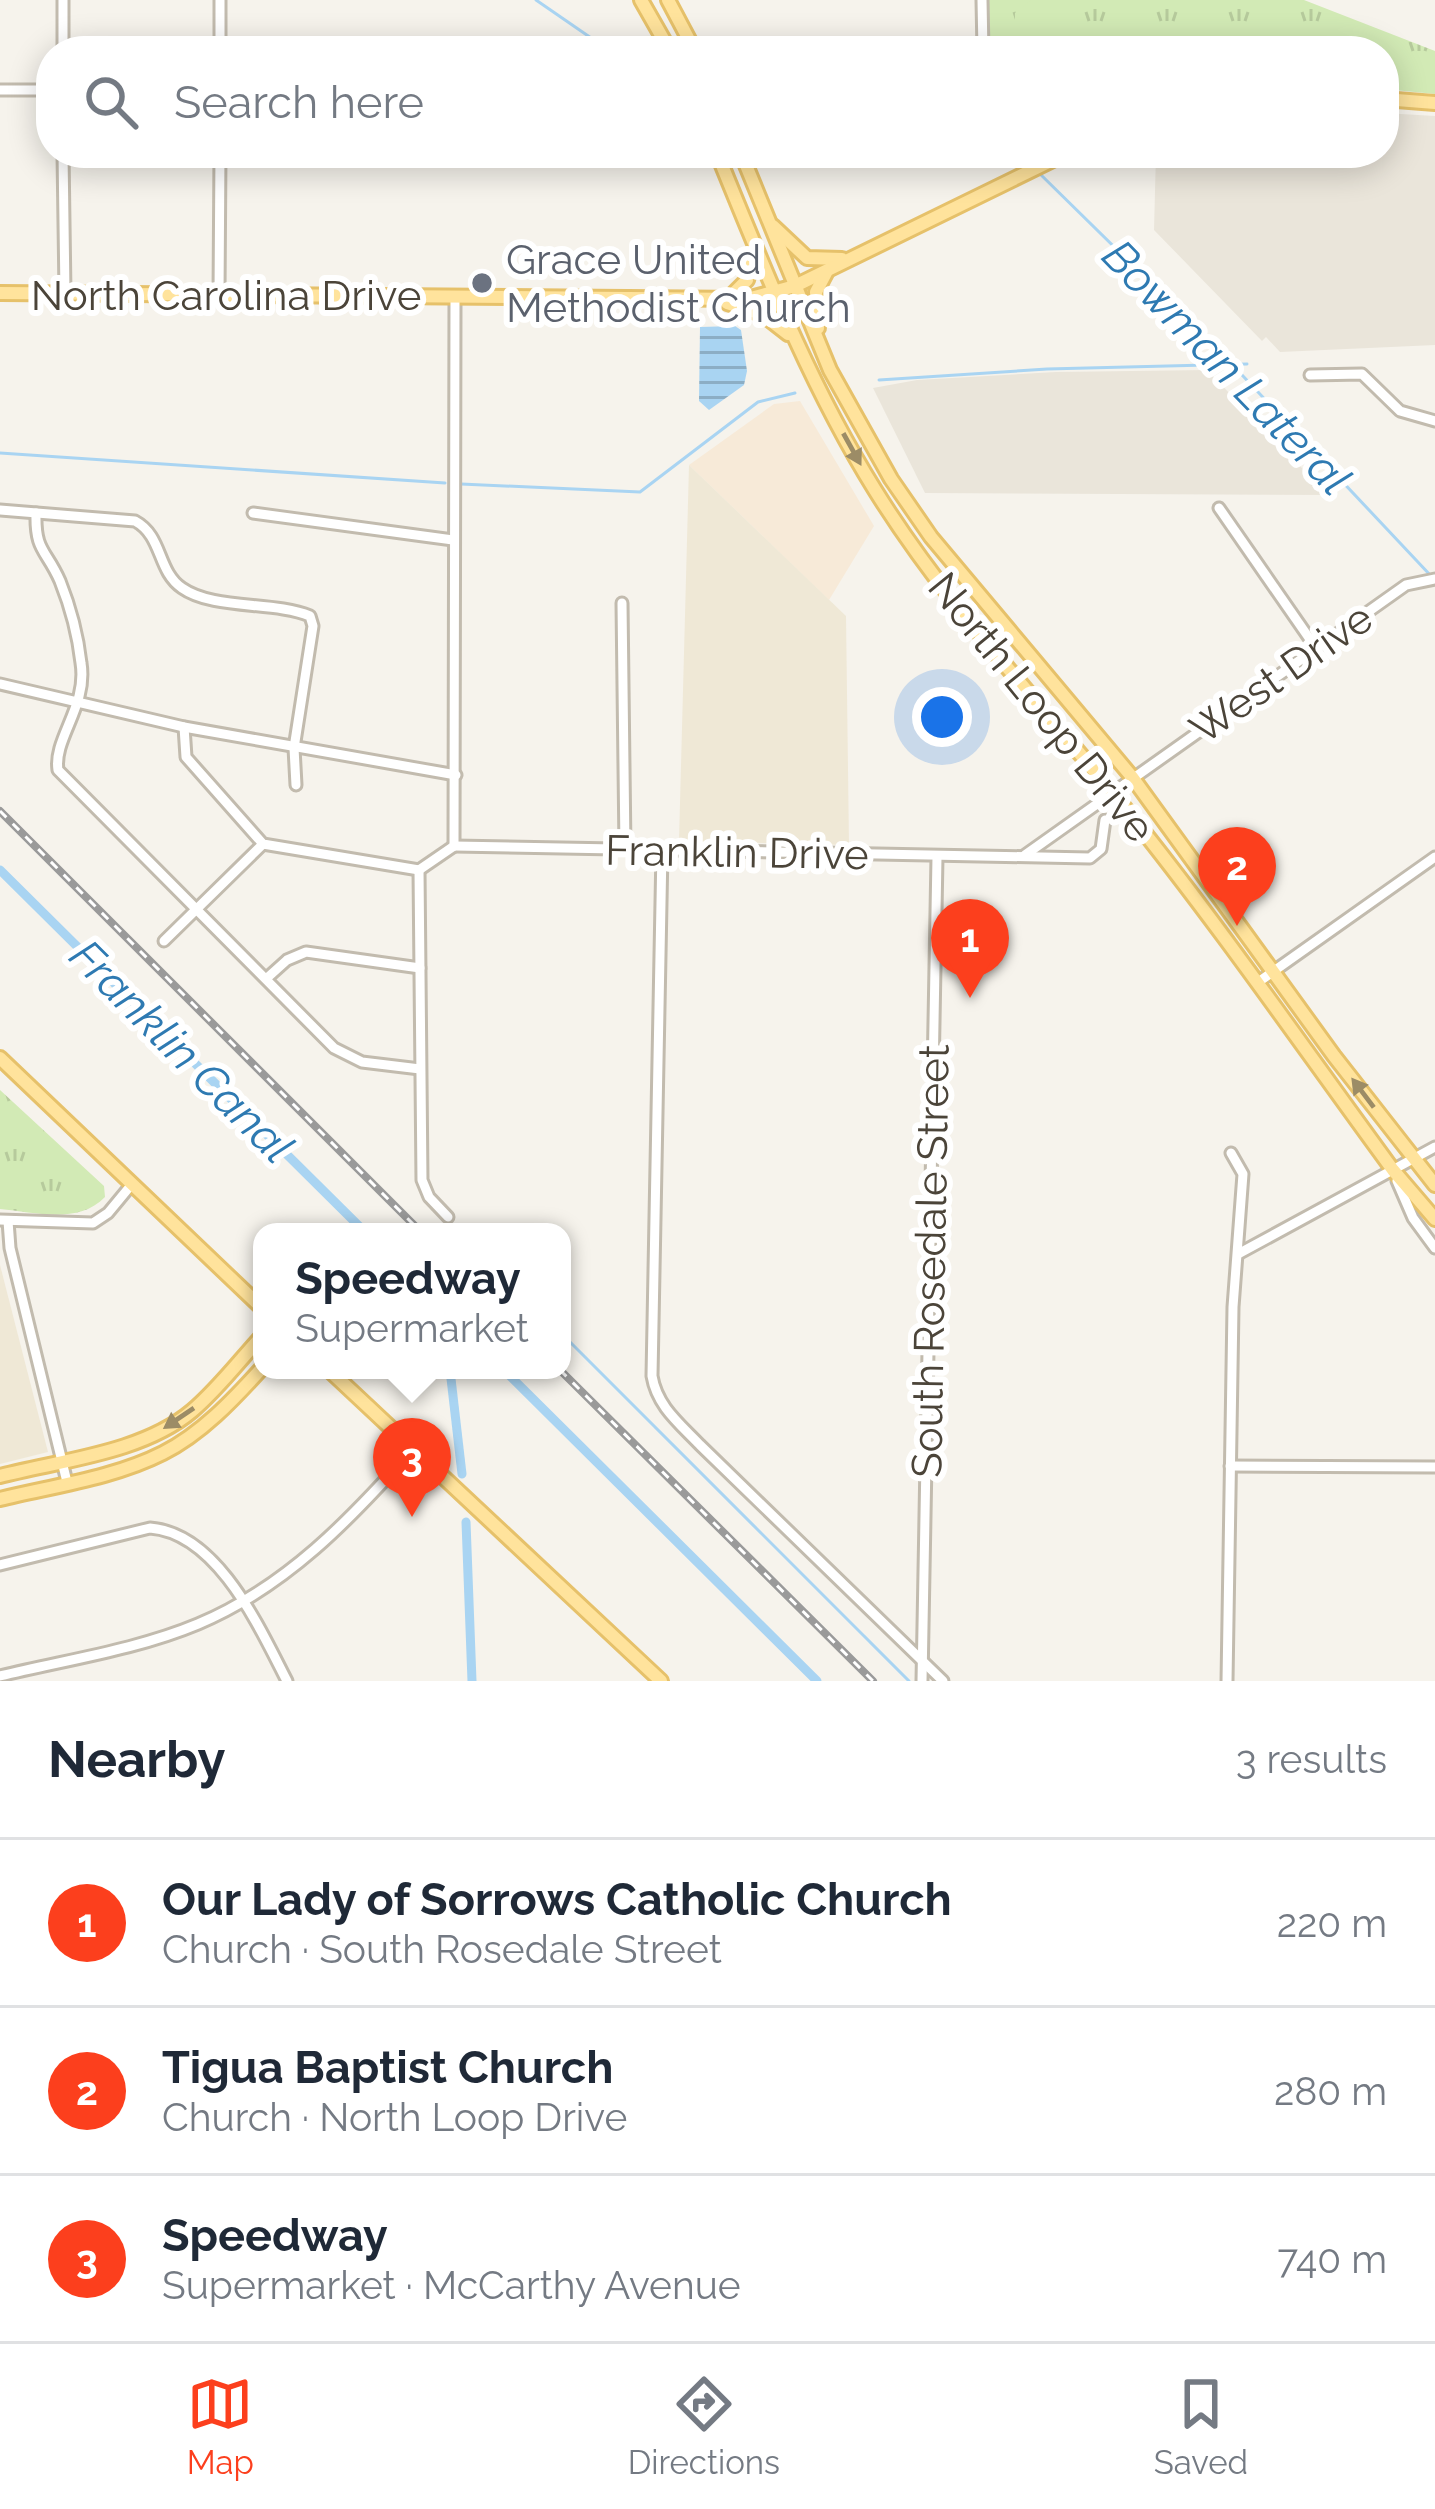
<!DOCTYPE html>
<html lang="en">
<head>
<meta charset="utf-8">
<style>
  body { margin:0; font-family:Raleway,sans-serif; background:#f2f2f3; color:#1f2937 }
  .you { position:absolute; left:942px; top:717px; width:42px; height:42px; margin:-30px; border:9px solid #fff; border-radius:50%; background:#1a73e8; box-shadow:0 0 0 18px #1a73e833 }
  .badge { display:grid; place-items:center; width:78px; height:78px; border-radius:50%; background:#fc3f1d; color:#fff; font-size:39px; font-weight:700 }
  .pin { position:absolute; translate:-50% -99px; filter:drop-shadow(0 3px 6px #0008) }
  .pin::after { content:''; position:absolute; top:63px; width:42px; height:36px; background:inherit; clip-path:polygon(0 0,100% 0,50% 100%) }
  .popup { position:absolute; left:253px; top:1223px; width:318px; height:156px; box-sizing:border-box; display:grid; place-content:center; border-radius:24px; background:#fff; filter:drop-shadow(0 3px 9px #0005); font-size:39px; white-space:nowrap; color:#747a83 }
  .popup b { font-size:45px; color:#1f2937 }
  .popup::after { content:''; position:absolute; left:50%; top:100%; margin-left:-24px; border:24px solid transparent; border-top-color:#fff }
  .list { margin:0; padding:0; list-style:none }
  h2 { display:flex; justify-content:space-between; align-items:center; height:156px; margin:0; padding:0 48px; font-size:51px }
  h2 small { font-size:39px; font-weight:400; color:#747a83 }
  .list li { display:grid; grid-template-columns:78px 1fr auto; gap:36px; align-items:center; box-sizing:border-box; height:168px; padding:0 48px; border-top:3px solid #e0e1e3 }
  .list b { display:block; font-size:45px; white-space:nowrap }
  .list p { margin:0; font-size:39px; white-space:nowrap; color:#747a83 }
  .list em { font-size:39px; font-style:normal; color:#747a83 }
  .icon { flex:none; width:66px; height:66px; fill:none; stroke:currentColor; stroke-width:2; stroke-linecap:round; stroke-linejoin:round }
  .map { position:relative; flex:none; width:1435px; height:1681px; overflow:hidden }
  .search { position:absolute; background:#fff; box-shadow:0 6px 30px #0003; left:36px; right:36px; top:36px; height:132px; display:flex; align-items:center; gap:30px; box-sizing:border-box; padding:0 42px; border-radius:48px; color:#747a83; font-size:45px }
  .sheet { height:660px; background:#fff }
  nav { display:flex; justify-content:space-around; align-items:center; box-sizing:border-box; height:168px; border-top:3px solid #e0e1e3; background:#fff; font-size:33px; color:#747a83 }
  nav a { display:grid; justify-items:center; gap:6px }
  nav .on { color:#fc3f1d }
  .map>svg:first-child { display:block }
</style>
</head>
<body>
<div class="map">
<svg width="1435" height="1681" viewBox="0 0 1435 1681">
  <defs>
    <pattern id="park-tufts" width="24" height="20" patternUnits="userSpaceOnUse" patternTransform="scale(3)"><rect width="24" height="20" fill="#d2eab5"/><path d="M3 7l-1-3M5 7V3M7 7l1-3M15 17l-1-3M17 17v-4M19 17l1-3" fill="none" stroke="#b6ca9c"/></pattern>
    <pattern id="water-rules" width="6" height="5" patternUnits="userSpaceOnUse" patternTransform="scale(3)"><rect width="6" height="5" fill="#a9d4f2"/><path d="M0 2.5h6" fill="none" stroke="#8caec5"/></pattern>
  </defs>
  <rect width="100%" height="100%" fill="#f6f3ec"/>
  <g fill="#eae5da">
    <path d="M1384,113L1435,116V345L1280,352L1266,337L1262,341L1154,230L1156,153H1384Z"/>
    <path d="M1207,370L1328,495L925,493L873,388L917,380L1056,372Z"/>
  </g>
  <path fill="#f7ead8" d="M800,401L874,526L829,600L689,465L774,404Z"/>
  <g fill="#efe8d6">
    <path d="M689,465L846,616L849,845L679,841Z"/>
    <path d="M0,1265L48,1452L0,1464Z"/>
  </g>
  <g fill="url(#park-tufts)">
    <path d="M988,0H1304L1435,51V94L1384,89V51H989Z"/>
    <path d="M0,1090L104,1186L105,1197C78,1225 35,1212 0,1209Z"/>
  </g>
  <path fill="#d2eab5" d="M1031,0H1073V24L1066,25V51H1015V13Z"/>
  <path fill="url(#water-rules)" d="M735,326L741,330L747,371L744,385L709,410L699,401L700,327Z"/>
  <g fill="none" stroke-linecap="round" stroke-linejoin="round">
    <g stroke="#a9d4f2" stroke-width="3">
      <path d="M536,0L610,51"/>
      <path d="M1019,153L1030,164"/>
      <path d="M1037,171L1211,342L1432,577"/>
      <path d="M879,380L1047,369L1247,364"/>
      <path d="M0,453L445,483"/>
      <path d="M461,484L640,492L758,402L795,393"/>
      <path d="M562,1334L909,1681"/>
    </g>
    <g stroke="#a9d4f2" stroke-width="9">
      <path d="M0,870L365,1232"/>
      <path d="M450,1370L462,1474"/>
      <path d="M504,1370L817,1681"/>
      <path d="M466,1522L472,1681"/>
    </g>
    <g stroke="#c2bbae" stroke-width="15">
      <g id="minor">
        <path d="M220,0V49"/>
        <path d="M982,0L983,51"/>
        <path d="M220,48H357"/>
        <path d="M63,51V0"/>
        <path d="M0,90H51"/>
        <path d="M63,153L65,293"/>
        <path d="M219,294L220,153"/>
        <path d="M1310,375L1362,374L1400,411L1435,421"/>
        <path d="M1219,508L1316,648"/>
        <path d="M0,510L135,521C163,536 157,571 182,588C213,610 274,601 310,616L313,626L294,748L296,785"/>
        <path d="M36,513C35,552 46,549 60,581C70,606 78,636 81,663C88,706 53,739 58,770L334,1048L362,1062L420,1069"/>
        <path d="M253,513L453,540"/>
        <path d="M622,603L625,849"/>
        <path d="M0,684L184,727L456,775"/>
        <path d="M184,727L186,757L263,844L419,870"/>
        <path d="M454,846L1090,858L1101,849L1105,820"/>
        <path d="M454,846L455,296"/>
        <path d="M662,850L652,1376C657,1406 679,1423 700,1445L943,1681"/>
        <path d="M1025,855L1406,585L1435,579"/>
        <path d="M419,870L422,1180L429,1197L448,1217"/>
        <path d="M419,870L454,846"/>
        <path d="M164,941L263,844"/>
        <path d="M267,978L287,960L306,952L420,968"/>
        <path d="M1257,983L1435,857"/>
        <path d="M1397,1181L1413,1218L1435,1248"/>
        <path d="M0,1220L93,1223L108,1213L132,1184"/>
        <path d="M8,1221L10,1248L67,1482"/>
        <path d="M1238,1254L1435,1147"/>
        <path d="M1230,1466L1435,1467"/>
        <path d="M0,1565L150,1528C218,1533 260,1629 287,1681"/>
        <path d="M0,1676C65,1660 136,1650 198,1624C286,1587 351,1519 413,1449"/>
        <path d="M922,1681L937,857"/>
        <path d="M1227,1681L1233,1307L1243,1174L1231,1153"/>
      </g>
    </g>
    <g stroke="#e6c16a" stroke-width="18">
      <g id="major">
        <path d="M641,0L670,51"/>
        <path d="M668,0L695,51"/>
        <path d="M1384,99L1435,103"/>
        <path d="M717,153C764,268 809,384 875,490C947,606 1043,706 1128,812C1221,928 1305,1050 1393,1170L1435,1219"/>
        <path d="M741,153L830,370L891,479L931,537L1132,777L1334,1056L1435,1185"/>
        <path d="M773,226L807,258L842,259"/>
        <path d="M0,293L747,299L795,286L1067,153"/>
        <path d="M730,297L747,280L755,249"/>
        <path d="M727,303L762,314L788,334"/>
        <path d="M818,328L816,292L826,273"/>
        <path d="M0,1058L262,1308"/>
        <path d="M329,1370L661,1681"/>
        <path d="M0,1476C62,1460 142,1453 192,1411C218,1389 239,1361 262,1336"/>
        <path d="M0,1499C53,1486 114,1478 163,1453C201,1434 233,1400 262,1368"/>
      </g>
    </g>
    <use href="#minor" stroke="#fff" stroke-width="9"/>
    <use href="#major" stroke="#ffe39c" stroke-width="12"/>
    <g stroke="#9a9a9a" stroke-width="8">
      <g id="rail">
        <path d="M0,811L421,1232"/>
        <path d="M560,1370L873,1681"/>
      </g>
    </g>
    <use href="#rail" stroke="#fff" stroke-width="3" stroke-dasharray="9" stroke-linecap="butt"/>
  </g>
  <defs><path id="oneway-solid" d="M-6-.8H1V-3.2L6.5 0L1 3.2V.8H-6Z" transform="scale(3)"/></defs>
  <g fill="#9c8c66">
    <use href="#oneway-solid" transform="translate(852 449) rotate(61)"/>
    <use href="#oneway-solid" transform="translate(1363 1093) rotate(-127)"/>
    <use href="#oneway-solid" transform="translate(179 1418) rotate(146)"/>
  </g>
  <circle fill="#6b7280" stroke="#fff" stroke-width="4.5" cx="482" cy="283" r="12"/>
  <g text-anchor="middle" stroke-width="12" stroke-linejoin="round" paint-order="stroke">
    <g font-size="42" fill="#5b616d" stroke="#fff" text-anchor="start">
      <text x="506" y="274">Grace United<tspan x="506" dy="48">Methodist Church</tspan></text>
    </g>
    <g font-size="42" fill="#4b4439" stroke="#fff">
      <text x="226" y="310">North Carolina Drive</text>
      <text transform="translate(1281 673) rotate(-35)" y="15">West Drive</text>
      <text transform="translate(1042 707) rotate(51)" y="15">North Loop Drive</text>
      <text transform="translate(737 852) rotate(1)" y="15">Franklin Drive</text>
      <text transform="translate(930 1261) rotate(-89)" y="15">South Rosedale Street</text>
    </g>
    <g font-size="45" font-style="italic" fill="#2e7ab2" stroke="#fff">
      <text transform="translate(1227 367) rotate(46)" y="16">Bowman Lateral</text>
      <text transform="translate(182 1051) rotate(45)" y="16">Franklin Canal</text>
    </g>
  </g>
</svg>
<div class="you"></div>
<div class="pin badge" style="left:970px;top:998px">1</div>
<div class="pin badge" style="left:1237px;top:926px">2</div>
<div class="pin badge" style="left:412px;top:1517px">3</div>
<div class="popup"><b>Speedway</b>Supermarket</div>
<div class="search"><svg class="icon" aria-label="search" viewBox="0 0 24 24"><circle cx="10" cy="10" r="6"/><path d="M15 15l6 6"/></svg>Search here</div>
</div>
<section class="sheet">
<h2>Nearby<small>3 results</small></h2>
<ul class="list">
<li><span class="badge">1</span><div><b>Our Lady of Sorrows Catholic Church</b><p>Church · South Rosedale Street</p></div><em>220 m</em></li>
<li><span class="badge">2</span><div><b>Tigua Baptist Church</b><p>Church · North Loop Drive</p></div><em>280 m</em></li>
<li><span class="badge">3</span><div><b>Speedway</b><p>Supermarket · McCarthy Avenue</p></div><em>740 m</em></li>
</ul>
</section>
<nav>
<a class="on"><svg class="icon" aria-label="map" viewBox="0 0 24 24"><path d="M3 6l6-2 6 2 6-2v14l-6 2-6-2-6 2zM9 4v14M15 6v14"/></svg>Map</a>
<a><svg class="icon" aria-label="directions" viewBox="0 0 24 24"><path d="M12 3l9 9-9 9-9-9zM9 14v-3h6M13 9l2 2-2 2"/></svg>Directions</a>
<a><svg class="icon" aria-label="saved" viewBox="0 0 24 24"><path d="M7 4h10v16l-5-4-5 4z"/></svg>Saved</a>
</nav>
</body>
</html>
